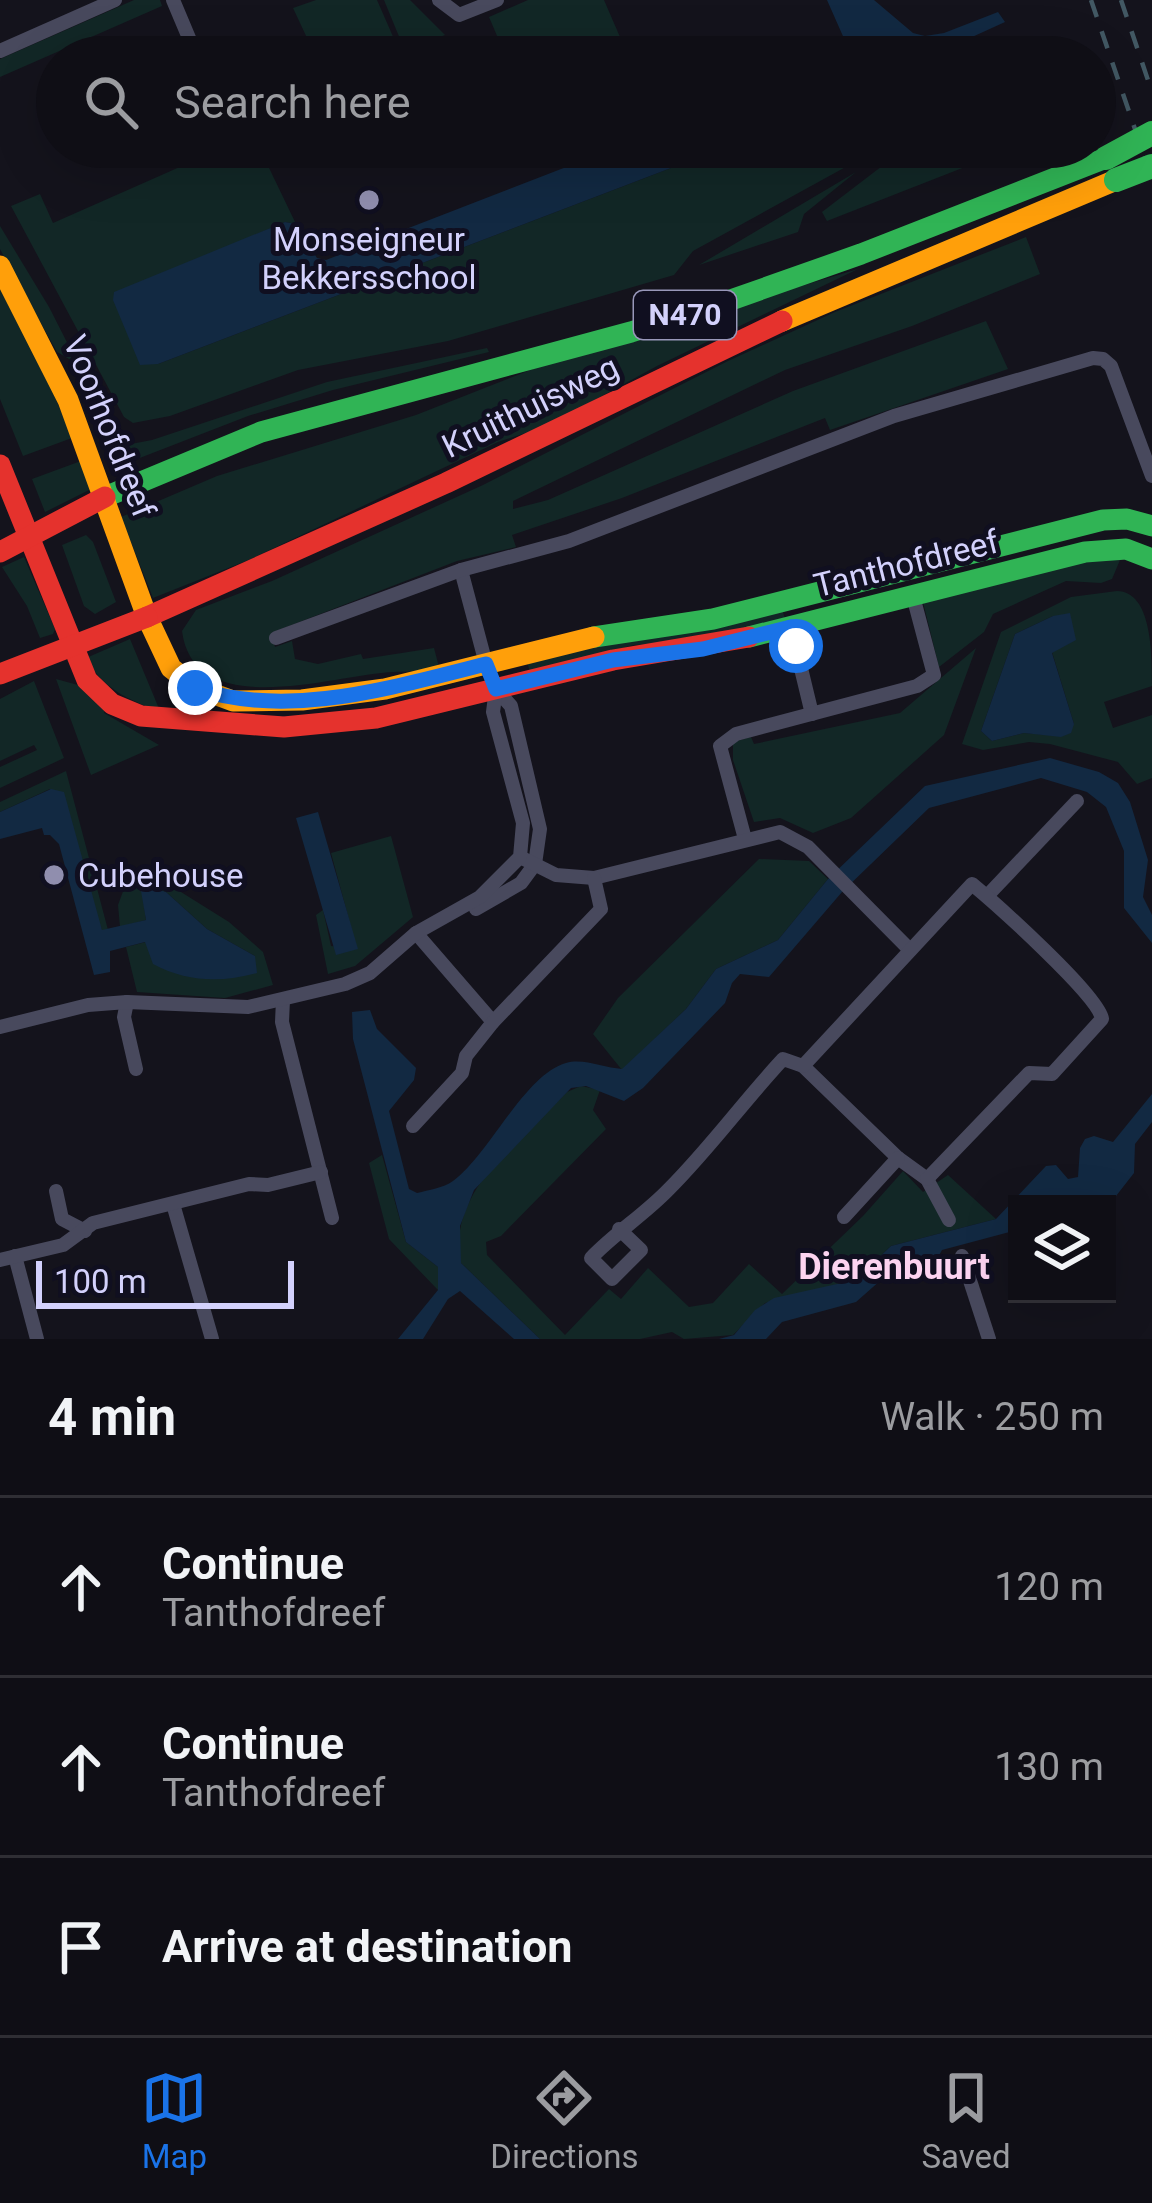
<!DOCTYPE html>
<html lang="en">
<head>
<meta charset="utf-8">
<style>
  body { margin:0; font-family:Roboto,sans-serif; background:#1d1c22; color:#f1f3f6 }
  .controls { position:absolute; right:36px; bottom:36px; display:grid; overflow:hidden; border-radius:0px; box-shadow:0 12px 48px #0002 }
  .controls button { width:108px; height:108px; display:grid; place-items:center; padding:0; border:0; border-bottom:3px solid #2f2e34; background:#0f0e15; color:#f1f3f6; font:60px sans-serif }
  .scale { position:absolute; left:36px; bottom:30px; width:258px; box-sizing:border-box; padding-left:12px; border:6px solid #d3d1fc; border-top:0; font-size:33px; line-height:42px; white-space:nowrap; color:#d3d1fc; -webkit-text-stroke:9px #100f20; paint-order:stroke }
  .stop { position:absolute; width:36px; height:36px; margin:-27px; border:9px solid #1a73e8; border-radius:50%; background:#fff }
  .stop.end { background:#1a73e8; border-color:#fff; box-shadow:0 3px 12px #0008 }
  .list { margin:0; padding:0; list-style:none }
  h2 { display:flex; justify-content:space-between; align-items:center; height:156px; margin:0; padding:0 48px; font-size:51px }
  h2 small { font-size:39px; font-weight:400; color:#9b9ca0 }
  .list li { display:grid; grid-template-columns:78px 1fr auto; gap:36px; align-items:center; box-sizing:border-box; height:180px; padding:0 48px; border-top:3px solid #2f2e34 }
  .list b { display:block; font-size:45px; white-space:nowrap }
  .list p { margin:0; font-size:39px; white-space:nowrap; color:#9b9ca0 }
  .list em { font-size:39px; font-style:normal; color:#9b9ca0 }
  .icon { flex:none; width:66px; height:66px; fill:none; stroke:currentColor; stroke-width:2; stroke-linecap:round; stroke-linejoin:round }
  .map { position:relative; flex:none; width:1152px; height:1339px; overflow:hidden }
  .search { position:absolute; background:#0f0e15; box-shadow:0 12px 48px #0002; left:36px; right:36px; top:36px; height:132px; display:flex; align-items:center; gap:30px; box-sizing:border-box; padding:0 42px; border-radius:66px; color:#9b9ca0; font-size:45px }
  .sheet { height:696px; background:#0f0e15 }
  nav { display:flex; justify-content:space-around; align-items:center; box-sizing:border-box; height:168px; border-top:3px solid #2f2e34; background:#0f0e15; font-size:33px; color:#9b9ca0 }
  nav a { display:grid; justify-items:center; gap:6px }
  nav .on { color:#1a73e8 }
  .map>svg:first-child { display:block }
</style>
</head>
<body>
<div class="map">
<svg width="1152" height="1339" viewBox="0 0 1152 1339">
  <rect width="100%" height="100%" fill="#14131c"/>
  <g fill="#122726" fill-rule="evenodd">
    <path d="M134,0H160L162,6L0,77V59Z"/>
    <path d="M316,0H377L398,48L360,57H316L293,8Z"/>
    <path d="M384,0H410L445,35L405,51Z"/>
    <path d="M528,0H604L620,37L573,57H506L489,17Z"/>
    <path d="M225,147H259L296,224L285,222L229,246L158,364L726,147H882L693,251L674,275L448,341L298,370L170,416L133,423L124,417L11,206L40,194L53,223Z"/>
    <path d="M907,147H1016L827,221L822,212Z"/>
    <path d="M856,172L804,214L798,232L699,265Z"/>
    <path d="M0,226L49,307L78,364L57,352L16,279L0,249Z"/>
    <path d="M1026,237L1040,274L912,326L785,370L513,501V509L548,500L793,391L986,321L1008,369L830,430L825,418L622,498L512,535L516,547L457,561L271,633L275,647L292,641L295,659L318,664L361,654L363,659L434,648L439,667C417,673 413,671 394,672C336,674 194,724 182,631L196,610L272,581L483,485L728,361L835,312Z"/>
    <path d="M858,269L657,366L547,426L498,442L251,559L153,598L121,517L217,476L416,415L561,358Z"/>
    <path d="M0,289L42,365L72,438L23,456L0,399Z"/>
    <path d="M487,348L489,352L333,390L248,416L132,461H119L104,454L110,448L152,440L327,382Z"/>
    <path d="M81,461L91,489L45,512L32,479Z"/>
    <path d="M86,535L93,542L116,602L95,614L84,606L62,545Z"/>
    <path d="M24,557L55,629L53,634L40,638L27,606L2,567Z"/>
    <path d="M1096,559L1120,560L1112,579L1101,583L1066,581L993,614L984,632L939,667L923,602Z"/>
    <path d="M1117,591C1152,592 1152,653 1152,686L1104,702L1113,728L1152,715V778L1137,784L1118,762L1050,744L1029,742L983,750L962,744L1001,632L1071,597ZM1053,616L1052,652L1074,724L1061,736L1024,733L992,741L981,731L1015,634Z"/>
    <path d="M782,609L785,619L684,642L634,645L530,672L527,662L634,636Z"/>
    <path d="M130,639L160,711C129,701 101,687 86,658Z"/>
    <path d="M976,648L944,735L851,818L813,833L780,818L754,822L733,760V742L751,737L754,744L900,713Z"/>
    <path d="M56,679L78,685L104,708V713L159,745L91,775Z"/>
    <path d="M34,681L64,758L0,788V767L37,750L34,745L0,761V699Z"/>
    <path d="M66,771L108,930H102L50,789L0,812V802Z"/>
    <path d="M391,836L413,917L355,966L328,974L316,915L323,910L331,946L357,949L331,853Z"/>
    <path d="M759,859L809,861L828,879L778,940L716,969L686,1009L622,1070L593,1034L618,998Z"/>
    <path d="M165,882L229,922L263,952L273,985L225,998L137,992L126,947L146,942L255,956L207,929L166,892L142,891L146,920L120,927L118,905L125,886Z"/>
    <path d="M581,1086L600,1090L593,1110L606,1129L501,1236L486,1242L487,1255L565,1335L609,1289L621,1299L648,1268L689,1307L713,1303L749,1264L782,1294L863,1216L903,1171L923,1192L948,1175L996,1219L891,1246L855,1280L765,1303L733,1335L684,1339L672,1332L640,1339H540L461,1263C445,1192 523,1138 567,1092Z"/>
    <path d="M382,1155L406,1242L438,1267V1290L389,1239L369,1163Z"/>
  </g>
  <g fill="#122942">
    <path d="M827,0H874L913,33L925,36L944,33L998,12L1005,22L959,43L951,57H845L846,43Z"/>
    <path d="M618,147H726L158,364L140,365L113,300L114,292L285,222L296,224L317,258L326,260Z"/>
    <path d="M1070,613L1076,640L1052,653L1074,724L1071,733L1061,737L1024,733L992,741L981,731L1015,634L1053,616Z"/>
    <path d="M1050,758L1099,772L1118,783L1130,802L1148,860L1143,897L1152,915V943L1124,908V851L1106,807L1087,792L1041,778L929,808L842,892L769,977L740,974L732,983L725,1003L643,1088L624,1101L586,1086L571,1088L474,1190L460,1226L461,1263L540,1339H514L460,1291L448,1299L423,1339H398L438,1290V1267L406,1242L353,1039L352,1012L370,1010L377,1029L416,1068L414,1080L389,1111L409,1189L417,1193C429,1190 443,1188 453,1181C489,1155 524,1075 566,1063C584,1058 604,1068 622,1069L686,1009L716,969L778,940L828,879L925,786Z"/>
    <path d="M51,789L64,792L102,930L146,920L141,891L156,889L166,892L207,929L255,956L257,973C221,983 187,982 153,964L145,942L110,951V972L94,975L59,844L50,835H44L42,828L0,839V812Z"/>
    <path d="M318,812L358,949L336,955L296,818Z"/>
    <path d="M1152,1094V1122L1135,1144L1134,1173L1116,1196L1087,1204H1017V1230L942,1250L937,1259L890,1272L856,1302L782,1322L766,1339H719L734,1335L755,1310L774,1298L855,1280L891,1246L996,1219L1046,1166L1056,1165L1068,1179L1078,1177L1080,1148L1085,1139L1094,1136L1113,1142Z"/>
  </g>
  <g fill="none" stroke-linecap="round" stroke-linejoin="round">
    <g stroke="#48495d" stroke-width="14">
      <path d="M173,0L197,57"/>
      <path d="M439,0L459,15L497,0"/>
      <path d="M0,51L115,0"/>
      <path d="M461,570L486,664L496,689L511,706L540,829L535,864L521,883L476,909"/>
      <path d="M791,627L812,714"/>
      <path d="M276,638L461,570L569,541L894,416L1093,358L1103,359L1111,366L1152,476"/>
      <path d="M745,839L720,746L736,734L917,686L934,675L913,596"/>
      <path d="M520,857L556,875L594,878L780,832L808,847L910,950"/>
      <path d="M987,896L1077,801"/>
      <path d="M416,933L493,1022"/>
      <path d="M283,1000L282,1022L332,1218"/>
      <path d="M127,1002L124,1017L136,1069"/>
      <path d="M0,1027L88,1005L127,1002L248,1007L345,984L370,973L416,933L480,897L520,857L523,823L493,712L496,689"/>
      <path d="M803,1066L898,1158L927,1179L949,1220"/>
      <path d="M413,1126L462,1073L466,1056L493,1022L601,909L594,878"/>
      <path d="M56,1191L62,1219L85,1231"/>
      <path d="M173,1204L212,1339"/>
      <path d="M844,1217L898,1158"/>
      <path d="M619,1229L641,1250L612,1279L591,1258C616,1232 644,1215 669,1189C710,1148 743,1102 783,1059L803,1066L972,884C996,904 1099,996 1102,1019L1052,1074L1029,1073L927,1179"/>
      <path d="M15,1256L37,1339"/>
      <path d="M962,1256L989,1339"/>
      <path d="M0,1260L63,1245L93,1223L249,1184L268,1185L321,1172"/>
    </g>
    <g stroke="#30b455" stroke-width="21">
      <path d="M105,497L261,432L631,332L728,301L861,254L1106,158"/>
      <path d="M594,637L713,619L1103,520L1127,519L1152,526"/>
      <path d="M749,637L1085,552L1126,549L1152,559"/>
    </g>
    <g stroke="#ff9f0a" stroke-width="21">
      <path d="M0,266L68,400L147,617L171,668L195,687L233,701L302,700L385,689L594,637"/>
      <path d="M782,321L1116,180"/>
    </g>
    <g stroke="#e5322d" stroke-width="21">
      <path d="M0,465L87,680L112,704L141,716L284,727L376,718L613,660L749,637"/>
      <path d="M0,552L105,497"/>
      <path d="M147,617L446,483L782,321"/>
      <path d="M0,674L147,617"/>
    </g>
    <g stroke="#425863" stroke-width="4.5" stroke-dasharray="18 15" stroke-linecap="butt">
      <path d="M1091,0L1152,179"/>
      <path d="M1121,0L1152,92"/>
    </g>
    <g stroke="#30b455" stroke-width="24">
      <path d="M1106,158L1152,133"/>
      <path d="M1116,180L1152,166"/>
    </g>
  </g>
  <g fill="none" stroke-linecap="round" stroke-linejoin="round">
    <path stroke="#1a73e8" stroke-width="15" d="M195,688C288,720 393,687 486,664L496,689L613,660L703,649L791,627L796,646"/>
  </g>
  <g fill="#908eae" stroke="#100f20" stroke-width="4.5">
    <circle cx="369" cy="200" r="12"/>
    <circle cx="54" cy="875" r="12"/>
  </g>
  <g text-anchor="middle" stroke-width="10" stroke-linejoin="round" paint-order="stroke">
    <rect fill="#100f20" stroke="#9897ba" stroke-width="3" x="634" y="291" width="102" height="48" rx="9"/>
    <g font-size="30" font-weight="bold" fill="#d3d1fc">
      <text x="685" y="325">N470</text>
    </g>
    <g font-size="33" fill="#d3d1fc" stroke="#100f20">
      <text x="369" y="251">Monseigneur<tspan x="369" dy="38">Bekkersschool</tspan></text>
      <text x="78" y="887" text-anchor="start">Cubehouse</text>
    </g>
    <g font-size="33" fill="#d3d1fc" stroke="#100f20">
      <text transform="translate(530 406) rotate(-26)" y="12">Kruithuisweg</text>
      <text transform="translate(110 426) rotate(68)" y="12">Voorhofdreef</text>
      <text transform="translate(906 563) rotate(-14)" y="12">Tanthofdreef</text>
    </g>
    <g font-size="36" font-weight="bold" fill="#fcd3f0" stroke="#100f20">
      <text x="894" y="1279">Dierenbuurt</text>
    </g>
  </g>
</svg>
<div class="controls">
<button><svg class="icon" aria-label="layers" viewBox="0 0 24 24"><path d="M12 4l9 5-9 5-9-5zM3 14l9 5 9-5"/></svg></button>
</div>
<div class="scale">100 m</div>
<div class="stop" style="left:796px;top:646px"></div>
<div class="stop end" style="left:195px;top:688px"></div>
<div class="search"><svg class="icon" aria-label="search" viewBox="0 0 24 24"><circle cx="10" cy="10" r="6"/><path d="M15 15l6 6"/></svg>Search here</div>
</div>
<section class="sheet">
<h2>4 min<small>Walk · 250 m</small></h2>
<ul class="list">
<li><svg class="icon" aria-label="ahead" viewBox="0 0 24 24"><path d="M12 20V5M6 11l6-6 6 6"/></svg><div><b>Continue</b><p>Tanthofdreef</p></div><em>120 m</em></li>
<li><svg class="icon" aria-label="ahead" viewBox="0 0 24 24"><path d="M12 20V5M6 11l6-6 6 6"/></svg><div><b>Continue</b><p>Tanthofdreef</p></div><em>130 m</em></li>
<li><svg class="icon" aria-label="arrive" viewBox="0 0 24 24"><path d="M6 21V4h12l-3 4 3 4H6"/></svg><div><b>Arrive at destination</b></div></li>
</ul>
</section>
<nav>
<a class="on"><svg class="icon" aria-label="map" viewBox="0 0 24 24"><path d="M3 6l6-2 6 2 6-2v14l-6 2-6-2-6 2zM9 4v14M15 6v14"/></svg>Map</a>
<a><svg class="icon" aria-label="directions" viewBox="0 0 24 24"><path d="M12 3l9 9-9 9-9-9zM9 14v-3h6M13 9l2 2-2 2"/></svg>Directions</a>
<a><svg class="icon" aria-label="saved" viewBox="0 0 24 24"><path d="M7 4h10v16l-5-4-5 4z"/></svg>Saved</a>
</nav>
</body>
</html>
